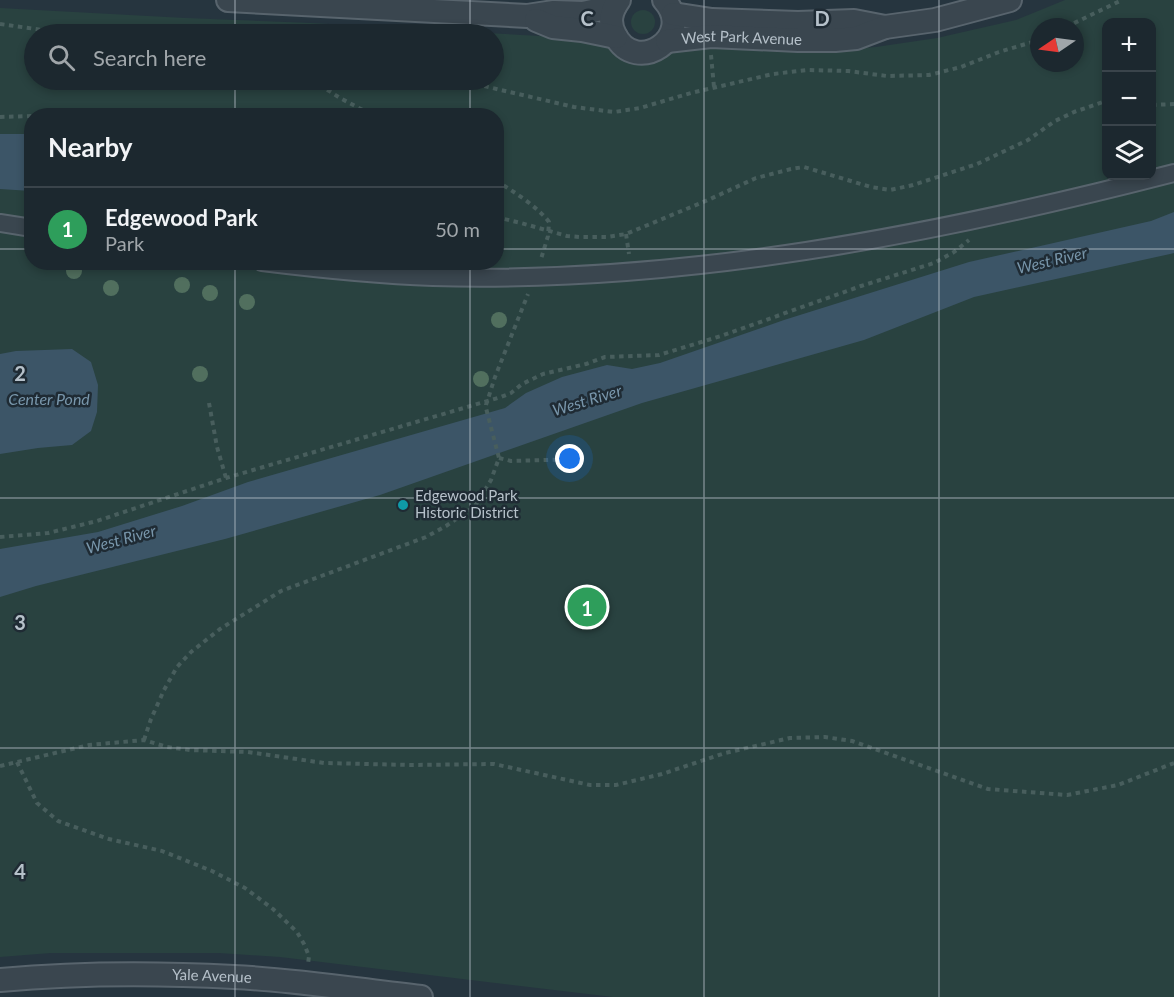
<!DOCTYPE html>
<html lang="en">
<head>
<meta charset="utf-8">
<style>
  body { margin:0; font-family:Lato,sans-serif; background:#253037; color:#f1f3f6 }
  .controls { position:absolute; right:18px; top:18px; display:grid; overflow:hidden; border-radius:12px; box-shadow:0 3px 9px #0003 }
  .controls button { width:54px; height:54px; display:grid; place-items:center; padding:0; border:0; border-bottom:2px solid #3a444b; background:#1c282f; color:#f1f3f6; font:30px sans-serif }
  .compass { position:absolute; left:1030px; top:18px; width:54px; height:54px; border-radius:50%; background:#1c282f; box-shadow:0 3px 9px #0003; rotate:257deg }
  .you { position:absolute; left:570px; top:459px; width:21px; height:21px; margin:-15px; border:4px solid #fff; border-radius:50%; background:#1a73e8; box-shadow:0 0 0 9px #1a73e833 }
  .badge { display:grid; place-items:center; width:39px; height:39px; border-radius:50%; background:#95b2f1; color:#fff; font-size:20px; font-weight:700 }
  .pin { position:absolute; translate:-50% -50%; border:3px solid #fff; box-shadow:0 2px 6px #0006 }
  .list { margin:0; padding:0; list-style:none }
  h2 { display:flex; justify-content:space-between; align-items:center; height:78px; margin:0; padding:0 24px; font-size:26px }
  h2 small { font-size:20px; font-weight:400; color:#a0a6aa }
  .list li { display:grid; grid-template-columns:39px 1fr auto; gap:18px; align-items:center; box-sizing:border-box; height:84px; padding:0 24px; border-top:2px solid #3a444b }
  .list b { display:block; font-size:22px; white-space:nowrap }
  .list p { margin:0; font-size:20px; white-space:nowrap; color:#a0a6aa }
  .list em { font-size:20px; font-style:normal; color:#a0a6aa }
  .icon { flex:none; width:33px; height:33px; fill:none; stroke:currentColor; stroke-width:2; stroke-linecap:round; stroke-linejoin:round }
  .map { position:relative; flex:none; width:1174px; height:997px; overflow:hidden }
  .search { position:absolute; background:#1c282f; box-shadow:0 3px 9px #0003; left:24px; top:24px; width:480px; height:66px; display:flex; align-items:center; gap:15px; box-sizing:border-box; padding:0 21px; border-radius:33px; color:#a0a6aa; font-size:22px }
  .panel { position:absolute; background:#1c282f; box-shadow:0 3px 9px #0003; left:24px; top:108px; width:480px; height:162px; border-radius:24px }
  .map>svg:first-child { display:block }
</style>
</head>
<body>
<div class="map">
<svg width="1174" height="997" viewBox="0 0 1174 997">
  <rect width="100%" height="100%" fill="#26353f"/>
  <g fill="#294240" fill-rule="evenodd">
    <path d="M1065,0H1174V997H613L280,957L219,953H51L0,957V8L185,18L311,23L594,39L659,58L681,48L692,45L840,50L876,47L937,38L1016,20ZM1106,22H1152V176H1106ZM1039,27H1075V63H1039ZM34,34H494V80H34ZM32,116H496V262H32Z"/>
    <circle cx="643" cy="22" r="12"/>
  </g>
  <g fill="#3c5567">
    <path d="M0,134H31V191L0,189Z"/>
    <path d="M1174,212V253L1170,254L974,297L864,340L642,403L380,495L225,539L36,586L0,597V549L98,532L182,506L248,482L505,408L526,393L562,377L607,365L632,369L660,363L784,320L969,262L1151,221Z"/>
    <path d="M72,349L91,362L98,385L97,412L91,431L72,445L38,448L0,454V354L16,351Z"/>
  </g>
  <g fill="none" stroke-linecap="round" stroke-linejoin="round">
    <g stroke="#58646d" stroke-width="20">
      <g id="pedestrian">
        <path d="M0,223L32,228"/>
        <path d="M262,262C319,269 376,275 433,277C681,284 934,235 1174,173"/>
      </g>
    </g>
    <g stroke="#58646d" stroke-width="26">
      <g id="minor">
        <path d="M228,0L527,16L554,12L583,13L615,6"/>
        <path d="M619,0C611,11 608,22 615,35C636,77 697,36 664,0"/>
        <path d="M673,14L712,20L798,23L854,21L885,27"/>
        <path d="M536,20L553,27L582,30L616,37"/>
        <path id="s1" d="M667,41L711,36L798,40H835L856,38L885,27L935,20L1010,0"/>
        <path id="s2" d="M0,980C78,973 156,973 234,977C297,980 359,990 421,997"/>
      </g>
    </g>
    <g stroke="#485e5d" stroke-width="4" stroke-dasharray="4.5 4.5" stroke-linecap="butt">
      <path d="M0,24L71,34"/>
      <path d="M1066,27L1122,0"/>
      <path d="M711,55L714,87"/>
      <path d="M312,80L340,98L374,116"/>
      <path d="M458,80L574,107L614,112L640,108L691,93L773,74L808,70L848,71L887,76L929,75L961,67L999,52L1039,40"/>
      <path d="M1152,105L1174,104"/>
      <path d="M41,116L56,114L70,116"/>
      <path d="M0,117L32,116"/>
      <path d="M496,181C512,190 539,208 549,222L548,236L541,259"/>
      <path d="M496,217L521,223L567,236L580,237H607L626,234L708,200L756,178L791,169L804,167L871,187L890,190L913,185L977,164L1028,140L1055,121L1074,112L1106,101"/>
      <path d="M626,234L629,254"/>
      <path d="M209,403L217,447L226,478"/>
      <path d="M499,458L511,461L582,459"/>
      <path d="M0,537L48,533L97,521L226,478L501,397L511,393L522,384L543,374L586,364L605,357L659,355L721,336L861,286L934,263L954,252L969,240"/>
      <path d="M144,740L151,719L164,690L177,667L191,652L220,629L281,591L426,537L446,526L475,506L491,480L499,458L486,408V405L495,377L528,294"/>
      <path d="M17,762L37,803L58,821L109,839L162,851L212,871L245,888L273,909L297,932L304,944L309,956L308,964"/>
      <path d="M0,766L89,745L144,740L167,747L190,750L248,752L324,763L411,765L494,764L590,785H616L662,774L725,753L790,738L825,737L852,741L988,789L1067,795L1118,785L1174,763"/>
    </g>
    <use href="#pedestrian" stroke="#3a464f" stroke-width="16"/>
    <use href="#minor" stroke="#3a464f" stroke-width="22"/>
  </g>
  <g fill="#516f5e">
    <circle cx="74" cy="271" r="8"/>
    <circle cx="182" cy="285" r="8"/>
    <circle cx="111" cy="288" r="8"/>
    <circle cx="210" cy="293" r="8"/>
    <circle cx="247" cy="302" r="8"/>
    <circle cx="499" cy="320" r="8"/>
    <circle cx="200" cy="374" r="8"/>
    <circle cx="481" cy="379" r="8"/>
  </g>
  <path fill="none" stroke="#b6c1ca" stroke-width="1.5" stroke-opacity="0.55" d="M235,0V34M470,0V34M704,0V997M939,0V997M235,80V116M470,80V116M0,249H32M496,249H1174M235,262V997M470,262V997M0,498H1174M0,748H1174"/>
  <circle fill="#0f9aa8" stroke="#1f2b34" stroke-width="2" cx="403" cy="505" r="6"/>
  <g text-anchor="middle" stroke-width="5" stroke-linejoin="round" paint-order="stroke">
    <g font-size="15" fill="#b6c1ca" stroke="#1f2b34">
      <text dy="5" stroke="none"><textPath href="#s1" startOffset="75">West Park Avenue</textPath></text>
      <text dy="5" stroke="none"><textPath href="#s2" startOffset="212">Yale Avenue</textPath></text>
    </g>
    <g font-size="15" fill="#b6c1ca" stroke="#1f2b34" text-anchor="start">
      <text x="415" y="501">Edgewood Park<tspan x="415" dy="17">Historic District</tspan></text>
    </g>
    <g font-size="16" font-style="italic" fill="#7896ab" stroke="#1f2b34">
      <text transform="translate(1052 260) rotate(-13)" y="6">West River</text>
      <text x="49" y="405">Center Pond</text>
      <text transform="translate(587 400) rotate(-17)" y="6">West River</text>
      <text transform="translate(121 539) rotate(-15)" y="6">West River</text>
    </g>
  </g>
  <g font-size="20" text-anchor="middle" font-weight="bold" fill="#b6c1ca" stroke="#1f2b34" stroke-width="5" stroke-linejoin="round" paint-order="stroke">
    <text x="587" y="26">C</text>
    <text x="822" y="26">D</text>
    <text x="20" y="381">2</text>
    <text x="20" y="630">3</text>
    <text x="20" y="879">4</text>
  </g>
</svg>
<div class="controls">
<button>+</button>
<button>−</button>
<button><svg class="icon" aria-label="layers" viewBox="0 0 24 24"><path d="M12 4l9 5-9 5-9-5zM3 14l9 5 9-5"/></svg></button>
</div>
<svg class="compass" viewBox="-18 -18 36 36"><path d="M0-13l5 13h-10z" fill="#e53935"/><path d="M0 13l5-13h-10z" fill="#a0a6aa"/></svg>
<div class="you"></div>
<div class="pin badge" style="left:587px;top:607px;background:#2e9e5b">1</div>
<div class="search"><svg class="icon" aria-label="search" viewBox="0 0 24 24"><circle cx="10" cy="10" r="6"/><path d="M15 15l6 6"/></svg>Search here</div>
<section class="panel">
<h2>Nearby<small></small></h2>
<ul class="list">
<li><span class="badge" style="background:#2e9e5b">1</span><div><b>Edgewood Park</b><p>Park</p></div><em>50 m</em></li>
</ul>
</section>
</div>
</body>
</html>
